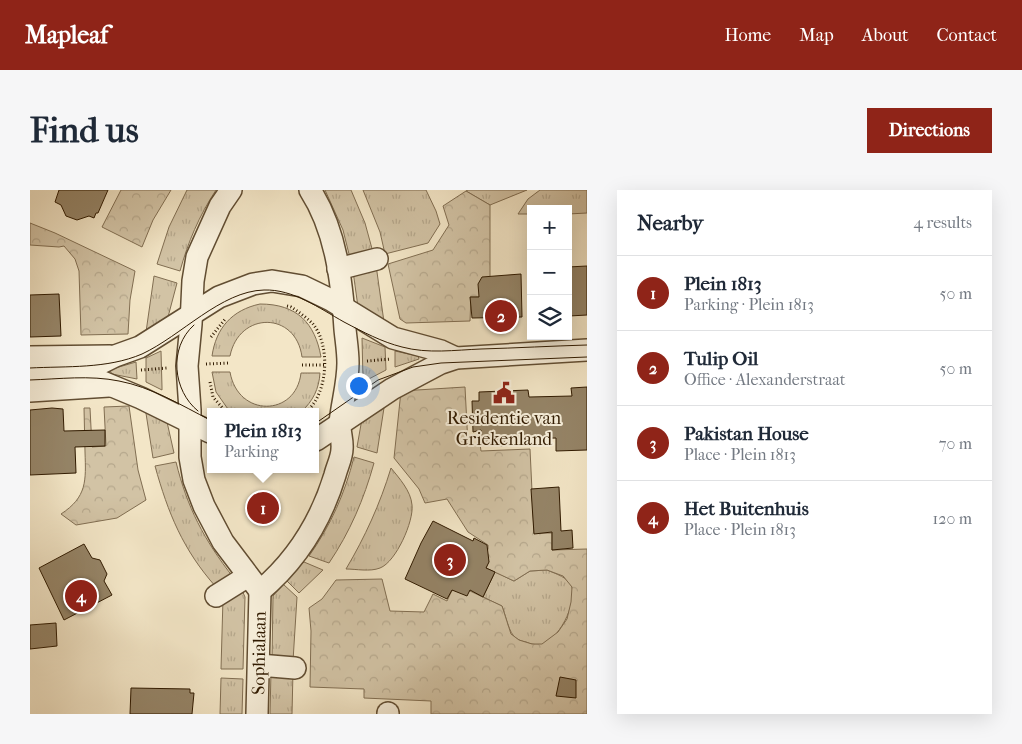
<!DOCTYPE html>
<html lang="en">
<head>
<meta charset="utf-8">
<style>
  body { margin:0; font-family:"IM FELL French Canon",serif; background:#f6f6f7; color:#1f2937 }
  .controls { position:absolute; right:15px; top:15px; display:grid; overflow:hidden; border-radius:0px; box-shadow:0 5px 20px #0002 }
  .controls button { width:45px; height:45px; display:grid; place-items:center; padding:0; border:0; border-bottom:1px solid #e0e1e3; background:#fff; color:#1f2937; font:25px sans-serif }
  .you { position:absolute; left:328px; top:195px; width:18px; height:18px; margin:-12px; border:4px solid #fff; border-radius:50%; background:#1a73e8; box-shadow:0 0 0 8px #1a73e833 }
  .badge { display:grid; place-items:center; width:32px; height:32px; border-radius:50%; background:#8f2418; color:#fff; font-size:16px; font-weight:700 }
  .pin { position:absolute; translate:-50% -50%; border:2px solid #fff; box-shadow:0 1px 5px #0006 }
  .popup { position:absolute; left:177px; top:218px; width:112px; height:65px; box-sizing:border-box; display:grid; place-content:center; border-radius:0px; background:#fff; filter:drop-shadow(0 1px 4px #0005); font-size:16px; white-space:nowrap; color:#747a83 }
  .popup b { font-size:19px; color:#1f2937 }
  .popup::after { content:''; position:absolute; left:50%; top:100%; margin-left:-10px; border:10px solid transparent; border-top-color:#fff }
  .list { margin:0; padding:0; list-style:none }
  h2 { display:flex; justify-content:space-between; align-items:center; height:65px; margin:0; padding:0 20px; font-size:21px }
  h2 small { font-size:16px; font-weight:400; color:#747a83 }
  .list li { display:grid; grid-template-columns:32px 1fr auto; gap:15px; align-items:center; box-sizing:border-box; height:75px; padding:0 20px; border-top:1px solid #e0e1e3 }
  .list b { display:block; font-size:19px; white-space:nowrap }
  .list p { margin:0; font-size:16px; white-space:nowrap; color:#747a83 }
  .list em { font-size:16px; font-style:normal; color:#747a83 }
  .icon { flex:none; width:28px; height:28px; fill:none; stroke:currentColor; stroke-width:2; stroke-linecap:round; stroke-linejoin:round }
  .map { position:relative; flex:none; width:557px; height:524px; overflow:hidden; border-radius:0px }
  header { display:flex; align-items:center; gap:30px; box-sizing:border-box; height:70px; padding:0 25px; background:#8f2418; color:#fff }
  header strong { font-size:24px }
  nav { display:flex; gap:28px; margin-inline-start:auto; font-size:18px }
  .intro { display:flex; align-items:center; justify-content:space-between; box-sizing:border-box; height:120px; padding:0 30px }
  h1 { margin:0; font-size:35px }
  .button { padding:12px 22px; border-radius:0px; background:#8f2418; color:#fff; font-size:18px; font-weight:700 }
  main { display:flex; gap:30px; padding:0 30px }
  aside { flex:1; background:#fff; border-radius:0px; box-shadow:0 5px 20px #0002 }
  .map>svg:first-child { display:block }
</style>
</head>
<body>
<header>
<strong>Mapleaf</strong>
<nav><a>Home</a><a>Map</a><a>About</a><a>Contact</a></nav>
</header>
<div class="intro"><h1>Find us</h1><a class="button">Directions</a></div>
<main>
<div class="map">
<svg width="557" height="524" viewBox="0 0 557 524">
  <defs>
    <pattern id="grass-tufts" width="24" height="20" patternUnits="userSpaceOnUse" patternTransform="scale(1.25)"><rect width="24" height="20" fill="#d2c3a5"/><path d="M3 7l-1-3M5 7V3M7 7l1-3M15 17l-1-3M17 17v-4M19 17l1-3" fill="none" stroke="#b5a78c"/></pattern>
    <pattern id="forest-crowns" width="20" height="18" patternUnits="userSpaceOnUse" patternTransform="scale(1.25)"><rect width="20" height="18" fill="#d2c3a5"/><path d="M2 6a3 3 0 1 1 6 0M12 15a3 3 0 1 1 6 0" fill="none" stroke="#b5a78c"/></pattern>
  </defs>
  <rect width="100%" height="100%" fill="#f3e6c7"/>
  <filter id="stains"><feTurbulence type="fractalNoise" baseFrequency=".004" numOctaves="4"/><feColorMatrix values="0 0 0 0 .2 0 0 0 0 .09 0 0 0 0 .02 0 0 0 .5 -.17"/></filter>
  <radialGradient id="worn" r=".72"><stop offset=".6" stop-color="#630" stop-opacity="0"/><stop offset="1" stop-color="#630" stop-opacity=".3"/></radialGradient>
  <g fill="url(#grass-tufts)" stroke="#816e52">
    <path d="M157,0H186C169,26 158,52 150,81L127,74L139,37Z"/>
    <path d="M295,0H321L335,33L344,66L321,72L313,40Z"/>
    <path d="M333,0H396L406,21L410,34L398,53L355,64L350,42Z"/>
    <path d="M438,0H497L460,15L436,1Z"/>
    <path d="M510,0H557V23L538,24V19H501V24H488L498,9Z"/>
    <path d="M346,75L354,132L328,117L323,81Z"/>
    <path d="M124,86L147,93L138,127L116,142Z"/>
    <path d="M230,114C267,114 285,133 291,167H272C266,121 209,121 200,166H182C186,138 202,120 230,114Z"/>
    <path d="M332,148L355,157L356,180L335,191L333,190Z"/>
    <path d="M131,161L132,197V200L116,192V168Z"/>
    <path d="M365,161L388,166L389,169L365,177Z"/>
    <path d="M106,172L107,189L82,184L80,181L82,179Z"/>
    <path d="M182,182H200C208,228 266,227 271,183H290C289,199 283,211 271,222H200L186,202Z"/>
    <path d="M356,205L347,263L327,257L333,223Z"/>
    <path d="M115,217L137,232L144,263L123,268Z"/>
    <path d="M324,267L344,273C334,309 320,342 299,373L279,366C301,335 315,303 324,267Z"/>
    <path d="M146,272C157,317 174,350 203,387L186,397C153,360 138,323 125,276Z"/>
    <path d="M361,278C369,288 381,301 382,315C384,331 366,372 350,378C340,382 326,379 316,379C335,347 350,314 361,278Z"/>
    <path d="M274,372L293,380L269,403L256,390Z"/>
    <path d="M517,380C526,384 538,387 542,397C547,414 528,451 511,455C506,455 500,454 496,452C490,451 486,449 483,445C478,439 475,423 472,416L453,407L465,382L484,391L500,381Z"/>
    <path d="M253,394L267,407L263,471H242L243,406Z"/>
    <path d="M211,398L215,407L213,479H191L193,408Z"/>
    <path d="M241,481H263L262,524H240Z"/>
    <path d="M191,488L213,489L212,524H190Z"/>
  </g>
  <g fill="url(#forest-crowns)" stroke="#816e52">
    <path d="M91,0H141L123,30L112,57L72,37Z"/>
    <path d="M436,1L460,15V87L449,107H441L440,131L376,133L370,129L358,74L403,60L419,35L413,16Z"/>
    <path d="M0,33L25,43L105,81L100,110L98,144L51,145L49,81L45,69L34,56L29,57L0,55Z"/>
    <path d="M435,197L438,255L450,254L451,261L500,259L504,343H522V360L557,359V524H401V511L334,508V499L280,497L281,441L279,418L292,409L306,390L352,389L360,421L394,422L403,404L417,411L425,394L472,416L481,444L489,450L502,454H512L528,442L537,429L541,412L542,397L533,386L517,380L500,381L484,391L456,378L459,371L453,368L458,359V355L438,342L417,309L395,313L389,299L364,268L371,201Z"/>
    <path d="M99,216L108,280L116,310L87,328L46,335L31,324C57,307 56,291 55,262C55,247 54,233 54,218H60L62,257L76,256L74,217Z"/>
  </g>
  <g fill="#958467" stroke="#301a00">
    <path d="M29,0H78L68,23H66L64,28L59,26L47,30L36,26L31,15L25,12Z"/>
    <path d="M557,76V125L539,126L538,77Z"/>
    <path d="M491,84L492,127L442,128L440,107H449L448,94L452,87Z"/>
    <path d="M29,104L31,146L0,147V105Z"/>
    <path d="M557,197V260L526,261V248L486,249V255L468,256V250L451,251V240L443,242L442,211H449V202L498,200L499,207L542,206L541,198Z"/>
    <path d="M22,218L33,219L34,241L75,240V256L45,257L46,283L0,285V220Z"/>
    <path d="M529,297L531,341L542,340L543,358L522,360V342L504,344L501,299Z"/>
    <path d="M403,331L443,351L444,348L457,355L459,372L456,378L465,382L453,407L440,400L437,406L422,400L417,409L375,389L391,353Z"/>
    <path d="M54,354L62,368L70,370L77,384L74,391L82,405L34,430L9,378Z"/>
    <path d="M26,433L27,456L0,459V435Z"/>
    <path d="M530,487L546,490V508L526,506Z"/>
    <path d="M101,498L160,499V503H164L162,524H100Z"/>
  </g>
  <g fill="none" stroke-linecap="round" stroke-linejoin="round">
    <g stroke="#614d32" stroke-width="24">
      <g id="minor">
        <path d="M201,0L190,16L167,67L163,91L161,134L157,176L160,220V267L164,290L174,316L193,352L230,401C267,370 291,331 305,285C307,277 312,267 312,259C313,250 309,241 310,233C312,213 318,193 318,173C318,161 316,150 315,139C312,92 306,40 280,0"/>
        <path d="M308,79L347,69"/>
        <path d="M0,167L80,166"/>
        <path d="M51,183L111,208L180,242"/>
        <path d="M0,185L51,183L85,166L110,157L189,107L223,94L242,91L272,96L301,110L363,148L411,161L426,168"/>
        <path d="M0,201L79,196"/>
        <path d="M286,250L362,199L411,173L426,168L557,160"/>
        <path d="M186,406L218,386"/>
        <path d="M229,475L265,478"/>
        <path d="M227,524L230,401"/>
        <path d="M358,524V523"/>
      </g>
    </g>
    <g stroke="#301a00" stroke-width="3" stroke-dasharray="1 2.5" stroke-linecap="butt">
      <path d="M257,116L261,117C269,122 277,128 283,134C301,156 298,204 276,222"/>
      <path d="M181,147L196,128"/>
      <path d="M337,171L361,169"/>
      <path d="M176,174L200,173"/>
      <path d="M272,175H296"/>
      <path d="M111,180L137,178"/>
      <path d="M180,192L183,207L196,222"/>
    </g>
    <use href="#minor" stroke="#f7efdb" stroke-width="21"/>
    <g stroke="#301a00" stroke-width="1">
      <path d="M164,135C138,158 143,201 168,221"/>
      <path d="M0,178C37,176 77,179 112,164C151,146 191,101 234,100C263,99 289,118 314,132C333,142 352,152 372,157C398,164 425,160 451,159C487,158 522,156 557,155"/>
      <path d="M0,190C29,189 60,185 89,191C121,197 151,215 180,230"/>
      <path d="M286,233L348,190L383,177L411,173L557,167"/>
    </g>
  </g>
  <defs>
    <g id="civic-bare" transform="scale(1.725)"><path d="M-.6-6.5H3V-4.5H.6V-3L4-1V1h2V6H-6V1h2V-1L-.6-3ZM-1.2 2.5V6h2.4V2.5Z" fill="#8f2418" stroke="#f7efdb" stroke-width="2.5" paint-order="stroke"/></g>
  </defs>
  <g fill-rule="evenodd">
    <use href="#civic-bare" x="474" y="203"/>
  </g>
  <g text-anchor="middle" stroke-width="4" stroke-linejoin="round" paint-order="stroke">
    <g font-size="18" fill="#301a00" stroke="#f7efdb">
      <text x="474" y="234">Residentie van<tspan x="474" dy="21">Griekenland</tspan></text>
    </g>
    <g font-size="18" fill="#301a00" stroke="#f7efdb">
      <text transform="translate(229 463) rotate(-89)" y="6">Sophialaan</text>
    </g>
  </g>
  <rect width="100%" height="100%" filter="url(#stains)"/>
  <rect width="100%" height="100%" fill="url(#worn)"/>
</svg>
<div class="controls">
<button>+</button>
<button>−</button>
<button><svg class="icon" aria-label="layers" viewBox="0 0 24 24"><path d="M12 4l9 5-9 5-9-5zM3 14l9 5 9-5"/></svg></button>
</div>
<div class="you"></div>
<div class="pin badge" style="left:233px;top:318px">1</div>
<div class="popup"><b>Plein 1813</b>Parking</div>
<div class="pin badge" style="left:471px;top:126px">2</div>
<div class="pin badge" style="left:420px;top:370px">3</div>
<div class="pin badge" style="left:51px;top:406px">4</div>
</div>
<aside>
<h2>Nearby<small>4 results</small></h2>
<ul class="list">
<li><span class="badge">1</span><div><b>Plein 1813</b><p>Parking · Plein 1813</p></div><em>50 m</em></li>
<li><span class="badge">2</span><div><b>Tulip Oil</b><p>Office · Alexanderstraat</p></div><em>50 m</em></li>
<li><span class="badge">3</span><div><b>Pakistan House</b><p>Place · Plein 1813</p></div><em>70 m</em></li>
<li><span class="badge">4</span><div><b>Het Buitenhuis</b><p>Place · Plein 1813</p></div><em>120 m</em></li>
</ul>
</aside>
</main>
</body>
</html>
